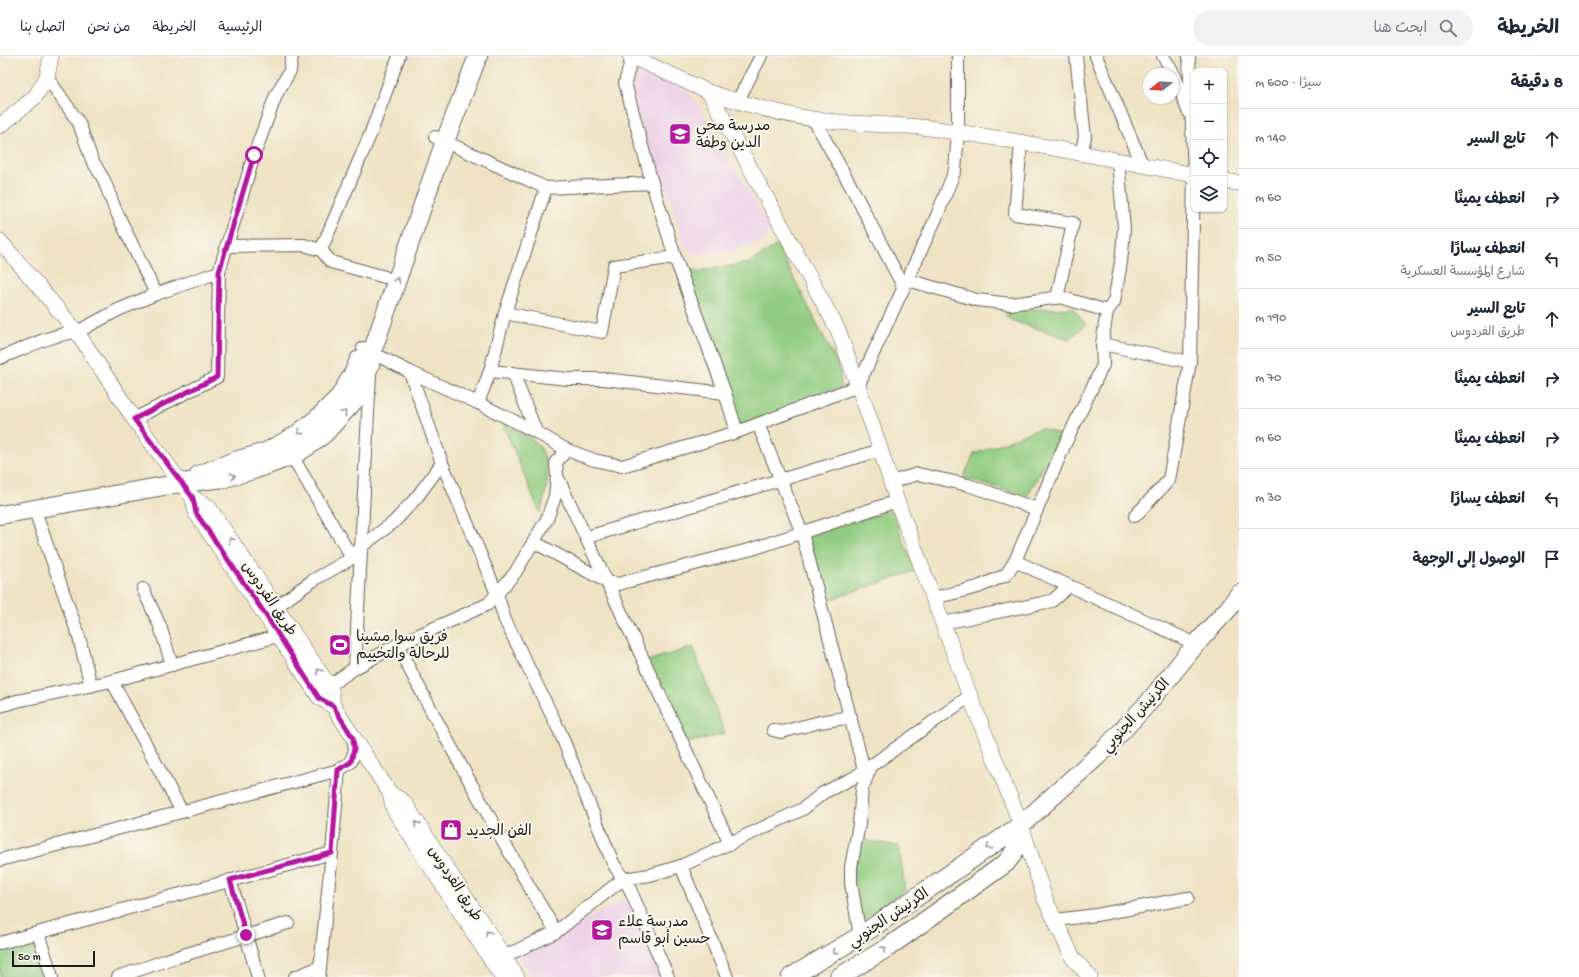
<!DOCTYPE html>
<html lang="ar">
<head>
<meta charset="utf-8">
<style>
  body { margin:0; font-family:"Gochi Hand","Playpen Sans Arabic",sans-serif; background:#f2f2f3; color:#1f2937; direction:rtl }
  .controls { position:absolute; right:12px; top:12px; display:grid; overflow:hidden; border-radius:8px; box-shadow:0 1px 3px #0004 }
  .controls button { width:36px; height:36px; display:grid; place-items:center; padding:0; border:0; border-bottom:1px solid #e0e1e3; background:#fff; color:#1f2937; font:20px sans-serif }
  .compass { position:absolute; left:1143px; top:12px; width:36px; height:36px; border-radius:50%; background:#fff; box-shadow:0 1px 3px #0004; rotate:253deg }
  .scale { position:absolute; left:12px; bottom:10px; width:83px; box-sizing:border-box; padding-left:4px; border:2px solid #1c1c1c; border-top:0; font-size:11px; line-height:14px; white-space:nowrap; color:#1c1c1c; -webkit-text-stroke:3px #fbf7ec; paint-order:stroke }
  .stop { position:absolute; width:12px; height:12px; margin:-9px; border:3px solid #b5179e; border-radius:50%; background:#fff }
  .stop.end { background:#b5179e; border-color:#fff; box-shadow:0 1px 4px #0008 }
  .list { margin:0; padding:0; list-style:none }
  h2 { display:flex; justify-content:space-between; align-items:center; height:52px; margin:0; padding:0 16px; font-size:17px }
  h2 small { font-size:13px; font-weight:400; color:#747a83 }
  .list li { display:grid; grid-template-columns:26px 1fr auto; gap:12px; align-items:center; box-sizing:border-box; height:60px; padding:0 16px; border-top:1px solid #e0e1e3 }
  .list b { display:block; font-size:15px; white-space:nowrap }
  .list p { margin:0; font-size:13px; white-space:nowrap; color:#747a83 }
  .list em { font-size:13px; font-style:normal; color:#747a83 }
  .icon { flex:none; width:22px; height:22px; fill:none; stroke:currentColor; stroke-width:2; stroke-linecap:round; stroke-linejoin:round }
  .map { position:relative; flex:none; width:1239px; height:921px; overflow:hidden; direction:ltr }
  header { display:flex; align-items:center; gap:24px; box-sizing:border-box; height:56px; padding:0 20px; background:#fff; border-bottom:1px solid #e0e1e3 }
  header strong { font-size:19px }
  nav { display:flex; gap:22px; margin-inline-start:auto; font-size:14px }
  .search { width:280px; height:36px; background:#f2f2f3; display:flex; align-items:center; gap:10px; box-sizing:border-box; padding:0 14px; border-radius:22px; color:#747a83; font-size:15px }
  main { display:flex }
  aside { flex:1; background:#fff }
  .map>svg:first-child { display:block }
</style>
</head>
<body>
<header>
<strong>الخريطة</strong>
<div class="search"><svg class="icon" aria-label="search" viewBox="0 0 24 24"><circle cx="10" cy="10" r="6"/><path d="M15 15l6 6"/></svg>ابحث هنا</div>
<nav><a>الرئيسية</a><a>الخريطة</a><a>من نحن</a><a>اتصل بنا</a></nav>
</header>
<main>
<aside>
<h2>8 دقيقة<small>سيرًا · 600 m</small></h2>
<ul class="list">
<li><svg class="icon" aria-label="ahead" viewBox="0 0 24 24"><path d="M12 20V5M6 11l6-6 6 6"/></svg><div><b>تابع السير</b></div><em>140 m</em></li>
<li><svg class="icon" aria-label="right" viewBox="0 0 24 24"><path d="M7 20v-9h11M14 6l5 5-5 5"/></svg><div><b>انعطف يمينًا</b></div><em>60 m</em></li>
<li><svg class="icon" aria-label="left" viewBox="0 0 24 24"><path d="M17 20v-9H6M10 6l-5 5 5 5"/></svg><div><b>انعطف يسارًا</b><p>شارع المؤسسة العسكرية</p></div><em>50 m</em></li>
<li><svg class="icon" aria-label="ahead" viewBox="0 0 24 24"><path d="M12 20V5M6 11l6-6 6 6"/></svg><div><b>تابع السير</b><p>طريق الفردوس</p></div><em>190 m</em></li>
<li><svg class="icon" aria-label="right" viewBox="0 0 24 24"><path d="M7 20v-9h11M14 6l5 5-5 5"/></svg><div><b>انعطف يمينًا</b></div><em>70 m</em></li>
<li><svg class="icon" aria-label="right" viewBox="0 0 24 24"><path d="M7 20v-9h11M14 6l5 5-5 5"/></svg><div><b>انعطف يمينًا</b></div><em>60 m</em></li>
<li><svg class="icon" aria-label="left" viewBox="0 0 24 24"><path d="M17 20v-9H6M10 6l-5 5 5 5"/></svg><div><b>انعطف يسارًا</b></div><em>30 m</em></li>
<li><svg class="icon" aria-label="arrive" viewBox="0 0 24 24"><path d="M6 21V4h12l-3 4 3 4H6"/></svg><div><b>الوصول إلى الوجهة</b></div></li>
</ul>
</aside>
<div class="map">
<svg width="1239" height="921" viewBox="0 0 1239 921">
  <rect width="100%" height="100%" fill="#fbf7ec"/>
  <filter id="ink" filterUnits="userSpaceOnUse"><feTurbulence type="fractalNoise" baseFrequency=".025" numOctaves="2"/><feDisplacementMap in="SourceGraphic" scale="8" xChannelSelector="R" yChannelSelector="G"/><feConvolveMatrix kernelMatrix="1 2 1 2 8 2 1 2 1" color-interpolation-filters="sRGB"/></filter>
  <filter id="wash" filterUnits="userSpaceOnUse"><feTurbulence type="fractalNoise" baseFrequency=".012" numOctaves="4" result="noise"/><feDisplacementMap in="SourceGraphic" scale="16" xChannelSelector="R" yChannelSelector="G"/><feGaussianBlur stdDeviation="0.9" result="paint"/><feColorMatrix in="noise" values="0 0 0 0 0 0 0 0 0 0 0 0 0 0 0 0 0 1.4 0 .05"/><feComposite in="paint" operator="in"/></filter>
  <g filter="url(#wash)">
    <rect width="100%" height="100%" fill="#f0e3c5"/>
    <g fill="#edd1e9">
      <path d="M644,17L681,30L695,43L771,175L765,183L758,187L730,195L696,198L688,194L683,186L664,122L654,113L630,31Z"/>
      <path d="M624,845L628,846L631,851L660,921H532L517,897Z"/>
    </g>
    <g fill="#91cc81" stroke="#56744e">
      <path d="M777,189L839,311L842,331L739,372L729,332L700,246L684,213L698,215L749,207Z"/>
      <path d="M1073,252L1086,269L1069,283L1010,264L1006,259L1008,254Z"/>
      <path d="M502,366C513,372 526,378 536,387C554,403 547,438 540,457Z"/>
      <path d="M1041,372L1062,379L1027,440L963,422L974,398Z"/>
      <path d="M892,454L915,515L826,545L807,480Z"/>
      <path d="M693,591L725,678L686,687L647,605Z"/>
      <path d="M858,783L899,790L905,834L859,867L852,827Z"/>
      <path d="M28,885L34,889L45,921H0V895Z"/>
    </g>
  </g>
  <g filter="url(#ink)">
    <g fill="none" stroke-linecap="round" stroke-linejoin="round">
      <g stroke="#666257" stroke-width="14">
        <g id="minor">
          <path d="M1076,0L1085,81L1081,98"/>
          <path d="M1096,0L1143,110"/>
          <path d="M1163,0L1175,20L1188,55"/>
          <path d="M632,1L625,27L652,127L675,201L725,337L737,376"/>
          <path d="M47,21L79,67L92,104L104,124L115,153L156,238"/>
          <path d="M737,46L761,0"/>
          <path d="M813,62L853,134L904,232"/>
          <path d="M435,81L546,132L652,127"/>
          <path d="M1021,87L1015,158L1073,167L1057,242"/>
          <path d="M226,190L304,189L321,194L331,206L385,221"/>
          <path d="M321,194L370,79L399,0"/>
          <path d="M908,224L977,244L1011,248L1060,241L1107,255L1102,288L1103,309L1065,388L1015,505L1196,588"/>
          <path d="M1107,255L1114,246L1121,206L1123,186L1124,172L1118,105"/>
          <path d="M505,257L602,276L614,210L675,201"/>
          <path d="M1102,288L1190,306"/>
          <path d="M363,292L410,316L478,347L536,376L567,394L594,404L622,410L737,376L858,330L936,162L955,114L958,76V0"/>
          <path d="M0,302C23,293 52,278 77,276L118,254L156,238L219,216"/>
          <path d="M490,315L568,323H604L725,337"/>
          <path d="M410,316L442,407L497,538L505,564L560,676L613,807L623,823L650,819L681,810L803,753L823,737L855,721L970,640"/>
          <path d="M513,317L536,376"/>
          <path d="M478,347L490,315L505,257L546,132"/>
          <path d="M134,363L217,321L219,216L254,99L276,39L290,15L292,0"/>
          <path d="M758,368L802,477L864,714"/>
          <path d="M292,400L352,502"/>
          <path d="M557,420L730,788"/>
          <path d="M891,426L918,418L968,429L1037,453"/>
          <path d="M34,452L79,581L91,630"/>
          <path d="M1135,460L1169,424L1190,306L1194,119L1189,0"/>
          <path d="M587,481L881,394"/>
          <path d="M534,486L607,526L618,528L752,493L897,445"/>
          <path d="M143,533L160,570L172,609"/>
          <path d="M934,542L978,531L1006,519L1015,505"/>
          <path d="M269,556L312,525L352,502L362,490L394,466L417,441L442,407"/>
          <path d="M943,567L1052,545L1069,530"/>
          <path d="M397,589C447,686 500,782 556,876"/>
          <path d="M355,612L370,318"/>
          <path d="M112,625L182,756"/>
          <path d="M323,634L355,612L397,589L488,548L515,517L547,463L555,440L557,420L556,406L567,394"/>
          <path d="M0,650L17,645L112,625L278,580"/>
          <path d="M773,674L781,676L820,666L851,661"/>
          <path d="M0,804L339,714L351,706L355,693L353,682"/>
          <path d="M681,810L727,921"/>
          <path d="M230,824L258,921"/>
          <path d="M1055,864L1096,859L1188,842"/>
          <path d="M38,877L52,921"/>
          <path d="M860,880L851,827V811L859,768L862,733L872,708"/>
          <path d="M0,887L332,797"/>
          <path d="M495,902L503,901L556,876L623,823L629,831L668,921"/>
          <path d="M118,921L167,904L288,867"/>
          <path d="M295,921L320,911"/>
          <path d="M319,921L332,797L339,714"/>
        </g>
      </g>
      <g stroke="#666257" stroke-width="16">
        <g id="tertiary">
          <path d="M630,0L709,36L838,274L875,377L897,445L970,640L1021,769L1045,843L1073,902L1090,921"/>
          <path d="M709,36C750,50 795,63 839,66C869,69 899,68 929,72C1018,84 1106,102 1194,119"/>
          <path d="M0,70L35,41L47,21L51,0"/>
          <path d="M1224,125L1239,127"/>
          <path d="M0,185L77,276L134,363L181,427L193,442L208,450L329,630L331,633L333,650L390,737L394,754L502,921"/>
          <path d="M193,442L196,457L265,559L319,641L333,650"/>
          <path d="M390,737L404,746L517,921"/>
        </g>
      </g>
      <g stroke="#666257" stroke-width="20">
        <g id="secondary">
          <path d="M199,419L235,405L266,396L295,380L319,361L340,340L354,316L359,304"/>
          <path d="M0,459L181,427L225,422L253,414L292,400L308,390L324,378L354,345L370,309L372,296L445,85L478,0"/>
          <path d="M791,921L860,880L1021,769L1104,694L1149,646L1196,588L1229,552L1239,538"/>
          <path d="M839,921L887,892L1006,807C1017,794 1019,786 1021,769"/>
        </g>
      </g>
      <use href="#minor" stroke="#fff" stroke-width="12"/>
      <use href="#tertiary" stroke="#fff" stroke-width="15"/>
      <use href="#secondary" stroke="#fff" stroke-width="18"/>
    </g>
    <defs><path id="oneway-chevron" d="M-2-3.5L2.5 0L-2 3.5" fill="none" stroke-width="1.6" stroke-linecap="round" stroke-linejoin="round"/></defs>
    <g stroke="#999">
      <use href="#oneway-chevron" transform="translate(397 224) rotate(-71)"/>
      <use href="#oneway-chevron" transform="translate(344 357) rotate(-50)"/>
      <use href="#oneway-chevron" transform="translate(300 376) rotate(143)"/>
      <use href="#oneway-chevron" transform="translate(233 420) rotate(-16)"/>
      <use href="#oneway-chevron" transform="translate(231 484) rotate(-124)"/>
      <use href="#oneway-chevron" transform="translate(319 615) rotate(-124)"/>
      <use href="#oneway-chevron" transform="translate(417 768) rotate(-123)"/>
      <use href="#oneway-chevron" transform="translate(989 791) rotate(144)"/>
      <use href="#oneway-chevron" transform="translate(488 877) rotate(-123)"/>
      <use href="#oneway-chevron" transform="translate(884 893) rotate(-33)"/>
      <use href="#oneway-chevron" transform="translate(835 896) rotate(148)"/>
    </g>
  </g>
  <g fill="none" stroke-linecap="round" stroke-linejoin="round" filter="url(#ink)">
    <path stroke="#b5179e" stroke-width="5" d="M246,879L230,824L332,797L338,714L351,706L354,693L353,682L333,650L319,642L265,558L196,457L193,442L134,363L217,321L219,216L254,99"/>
  </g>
  <defs>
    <g id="school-square" transform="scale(1.15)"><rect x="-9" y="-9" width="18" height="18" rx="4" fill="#b5179e" stroke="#fbf7ec"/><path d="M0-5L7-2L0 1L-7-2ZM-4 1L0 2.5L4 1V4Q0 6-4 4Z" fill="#fff"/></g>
    <g id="stadium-square" transform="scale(1.15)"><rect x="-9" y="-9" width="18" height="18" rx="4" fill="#b5179e" stroke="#fbf7ec"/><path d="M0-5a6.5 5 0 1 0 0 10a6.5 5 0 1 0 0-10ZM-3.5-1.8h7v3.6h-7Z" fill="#fff"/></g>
    <g id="shop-square" transform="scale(1.15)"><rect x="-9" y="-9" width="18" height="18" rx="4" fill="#b5179e" stroke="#fbf7ec"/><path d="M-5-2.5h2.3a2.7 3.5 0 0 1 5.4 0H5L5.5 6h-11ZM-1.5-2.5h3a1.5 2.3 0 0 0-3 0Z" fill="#fff"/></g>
  </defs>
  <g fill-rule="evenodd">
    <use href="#school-square" x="680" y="78"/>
    <use href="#stadium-square" x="340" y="589"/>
    <use href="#shop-square" x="451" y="774"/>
    <use href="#school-square" x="602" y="874"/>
  </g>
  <g text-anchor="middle" stroke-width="4" stroke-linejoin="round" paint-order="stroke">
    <g font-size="15" fill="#1c1c1c" stroke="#fbf7ec" text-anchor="start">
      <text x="696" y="74">مدرسة محي<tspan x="696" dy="17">الدين وطفة</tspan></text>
      <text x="356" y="585">فريق سوا مشينا<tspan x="356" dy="17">للرحالة والتخييم</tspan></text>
      <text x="466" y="779">الفن الجديد</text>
      <text x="618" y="870">مدرسة علاء<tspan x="618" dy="17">حسين أبو قاسم</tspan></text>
    </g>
    <g font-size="15" fill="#1c1c1c" stroke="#fbf7ec">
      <text transform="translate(270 542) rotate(56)" y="5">طريق الفردوس</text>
      <text transform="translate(1135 659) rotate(-48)" y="5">الكرنيش الجنوبي</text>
      <text transform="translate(456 827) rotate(57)" y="5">طريق الفردوس</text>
      <text transform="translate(888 861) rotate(-34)" y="5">الكرنيش الجنوبي</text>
    </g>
  </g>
</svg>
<div class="controls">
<button>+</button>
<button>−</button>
<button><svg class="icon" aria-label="locate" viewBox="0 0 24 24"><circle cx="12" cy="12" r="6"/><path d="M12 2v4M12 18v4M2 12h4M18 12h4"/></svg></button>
<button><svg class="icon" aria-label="layers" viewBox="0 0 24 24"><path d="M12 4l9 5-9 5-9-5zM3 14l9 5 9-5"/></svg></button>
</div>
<svg class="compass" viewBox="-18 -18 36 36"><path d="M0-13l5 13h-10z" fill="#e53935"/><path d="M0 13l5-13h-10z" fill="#747a83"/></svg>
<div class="scale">50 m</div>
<div class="stop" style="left:254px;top:99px"></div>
<div class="stop end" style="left:246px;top:879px"></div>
</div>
</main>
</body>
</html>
